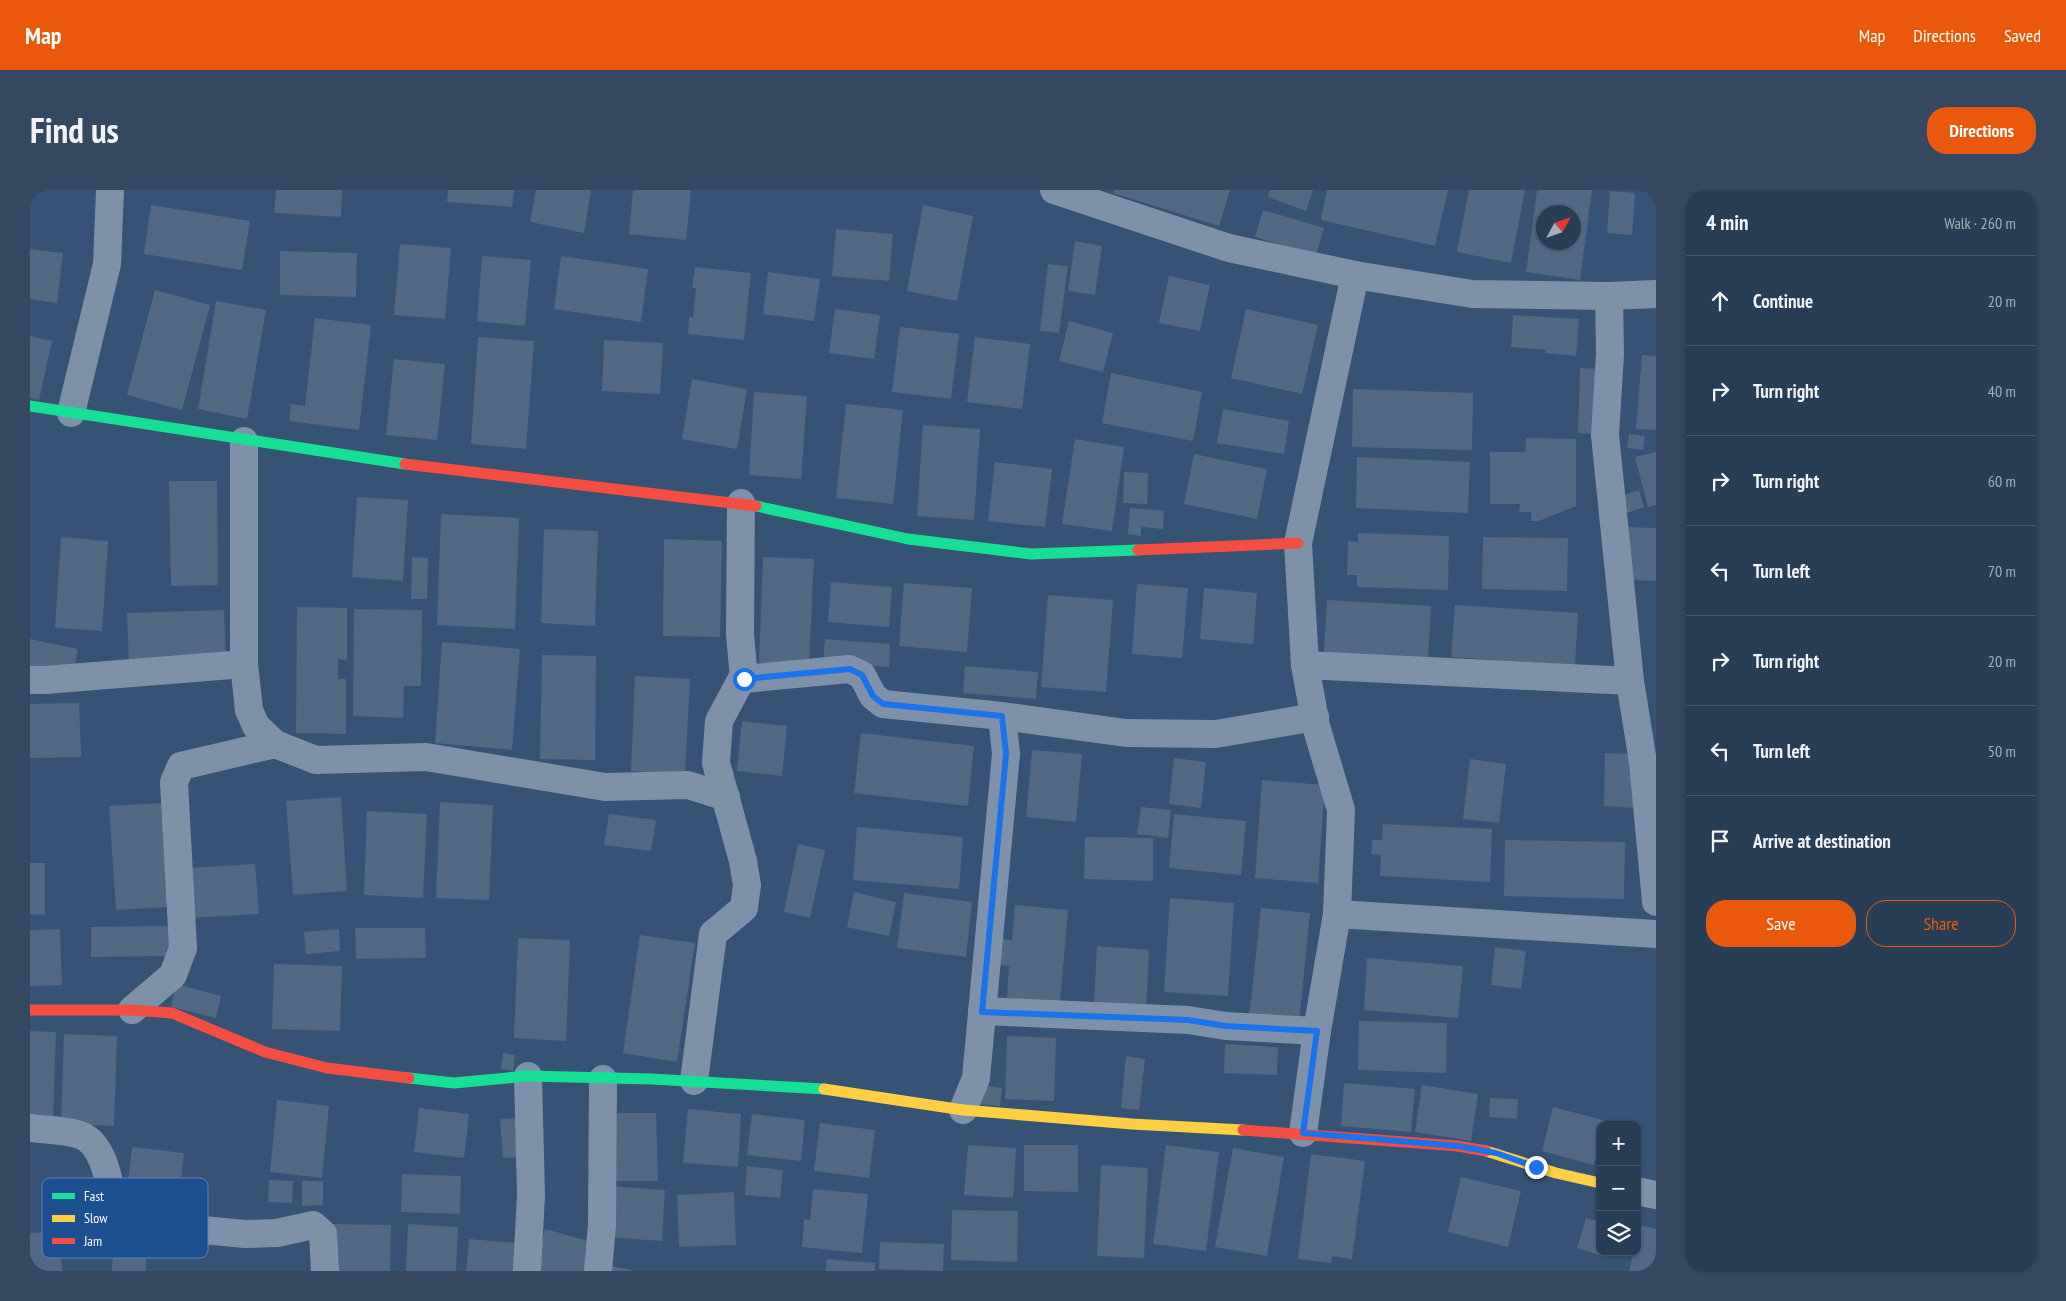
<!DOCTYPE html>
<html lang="en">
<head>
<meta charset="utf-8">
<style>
  body { margin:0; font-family:"PT Sans Narrow",sans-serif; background:#344961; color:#f1f3f6 }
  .controls { position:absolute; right:15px; bottom:15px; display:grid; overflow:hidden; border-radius:10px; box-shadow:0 1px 4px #0004 }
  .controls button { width:45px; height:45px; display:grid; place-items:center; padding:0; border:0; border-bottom:1px solid #44576d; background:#283e57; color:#f1f3f6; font:25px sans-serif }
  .compass { position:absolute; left:1506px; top:15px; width:45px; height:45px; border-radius:50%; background:#283e57; box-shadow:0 1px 4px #0004; rotate:50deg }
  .stop { position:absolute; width:15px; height:15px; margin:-11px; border:4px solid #1a73e8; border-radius:50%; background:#fff }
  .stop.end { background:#1a73e8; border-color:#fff; box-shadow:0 1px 5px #0008 }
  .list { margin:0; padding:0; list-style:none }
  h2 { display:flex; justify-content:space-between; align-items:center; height:65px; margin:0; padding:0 20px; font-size:21px }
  h2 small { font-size:16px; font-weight:400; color:#a5aeba }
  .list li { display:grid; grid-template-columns:32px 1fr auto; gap:15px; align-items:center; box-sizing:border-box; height:90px; padding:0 20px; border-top:1px solid #44576d }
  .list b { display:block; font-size:19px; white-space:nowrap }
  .list em { font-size:16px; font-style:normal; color:#a5aeba }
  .actions { display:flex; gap:10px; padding:15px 20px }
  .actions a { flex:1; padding:11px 0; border:1px solid #ea580c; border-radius:20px; text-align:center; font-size:18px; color:#ea580c }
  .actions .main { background:#ea580c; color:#fff }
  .icon { flex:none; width:28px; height:28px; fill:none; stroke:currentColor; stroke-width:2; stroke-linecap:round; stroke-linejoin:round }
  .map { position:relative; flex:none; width:1626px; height:1081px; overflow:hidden; border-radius:20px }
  header { display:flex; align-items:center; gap:30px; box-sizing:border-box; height:70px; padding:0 25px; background:#ea580c; color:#fff }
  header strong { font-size:24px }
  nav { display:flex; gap:28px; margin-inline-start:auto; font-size:18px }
  .intro { display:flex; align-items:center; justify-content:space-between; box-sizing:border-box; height:120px; padding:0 30px }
  h1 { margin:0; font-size:35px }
  .button { padding:12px 22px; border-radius:20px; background:#ea580c; color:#fff; font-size:18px; font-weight:700 }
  main { display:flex; gap:30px; padding:0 30px }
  aside { flex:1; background:#283e57; border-radius:20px; box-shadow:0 1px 4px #0004 }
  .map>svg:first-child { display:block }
</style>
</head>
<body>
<header>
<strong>Map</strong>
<nav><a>Map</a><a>Directions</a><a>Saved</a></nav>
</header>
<div class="intro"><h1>Find us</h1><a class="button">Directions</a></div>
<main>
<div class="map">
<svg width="1626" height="1081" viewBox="0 0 1626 1081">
  <rect width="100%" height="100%" fill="#365274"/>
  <g fill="#526984" fill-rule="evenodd">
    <path d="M246,0H312L311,27L244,23Z"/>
    <path d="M418,0H484L482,17L417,12Z"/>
    <path d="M506,0H561L554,43L500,32Z"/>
    <path d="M603,0H661L656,50L599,44Z"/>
    <path d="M1084,0H1200L1189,36L1083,3Z"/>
    <path d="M1240,0H1283L1276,21L1238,7Z"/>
    <path d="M1297,0H1418L1405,56L1291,30Z"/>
    <path d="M1439,0H1495L1481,73L1427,62Z"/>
    <path d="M1507,0H1562L1550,90L1496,82ZM1514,22H1544V52H1514Z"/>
    <path d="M1580,1L1605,3L1602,45L1577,43Z"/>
    <path d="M121,15L220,31L212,80L114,64Z"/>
    <path d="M893,15L943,26L927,111L877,101Z"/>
    <path d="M1233,20L1294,38L1286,65L1225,47Z"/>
    <path d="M806,39L863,44L859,91L802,86Z"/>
    <path d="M1045,51L1072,56L1065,105L1038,101Z"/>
    <path d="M370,54L421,58L415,129L364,125Z"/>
    <path d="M0,59L33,63L27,113L0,109Z"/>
    <path d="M250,61L327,63L326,107L250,105Z"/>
    <path d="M452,66L501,70L495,136L447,131Z"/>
    <path d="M531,66L618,79L611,132L524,119Z"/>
    <path d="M1018,74L1038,76L1029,143L1010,141Z"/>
    <path d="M665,77L721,83L714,150L658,144L659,127H663L666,98H662Z"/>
    <path d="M738,82L790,89L784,131L733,124Z"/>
    <path d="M1139,86L1180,95L1170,141L1129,133Z"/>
    <path d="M125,100L180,115L152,220L97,205Z"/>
    <path d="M186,111L236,120L217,229L168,219Z"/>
    <path d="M805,119L850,125L844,169L799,163Z"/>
    <path d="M1216,119L1288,135L1272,204L1201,188Z"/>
    <path d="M1483,125L1549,129L1546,166L1515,163L1516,160L1481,157Z"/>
    <path d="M285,128L341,135L329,240L259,231L261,214L275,216Z"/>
    <path d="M1039,131L1083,143L1073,182L1029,171Z"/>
    <path d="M870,137L929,144L921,209L862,202Z"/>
    <path d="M0,146L22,151L9,210L0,208Z"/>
    <path d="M448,147L504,151L496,259L441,254Z"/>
    <path d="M945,147L1000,154L992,219L937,212Z"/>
    <path d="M574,150L633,153L630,204L572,201Z"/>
    <path d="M1612,165L1626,166V240L1606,239Z"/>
    <path d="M364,169L415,174L407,250L356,245Z"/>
    <path d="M1550,178L1569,179L1567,244L1548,243Z"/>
    <path d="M1081,183L1172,202L1163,251L1072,233Z"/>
    <path d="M662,189L717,199L707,259L652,249Z"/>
    <path d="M1323,199L1443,203L1442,260L1322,257Z"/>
    <path d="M724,202L777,206L771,289L719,285Z"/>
    <path d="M816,214L873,220L863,314L806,308Z"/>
    <path d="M1193,219L1259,231L1254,264L1187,253Z"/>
    <path d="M893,235L950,239L944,330L887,326Z"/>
    <path d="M1599,244L1615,246L1613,260L1597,258Z"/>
    <path d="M1496,248L1546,249V316L1509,331H1501V322H1489L1490,314H1460V262H1495Z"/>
    <path d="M1045,249L1094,257L1082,341L1032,334Z"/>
    <path d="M1626,262V315L1618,317L1605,267Z"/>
    <path d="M1164,264L1237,279L1227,329L1154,314Z"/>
    <path d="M1327,267L1440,272L1438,323L1326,318Z"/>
    <path d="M965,272L1022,279L1015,337L958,331Z"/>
    <path d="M1094,282L1118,283L1117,314L1093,313Z"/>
    <path d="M139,291H187L188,395L141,396Z"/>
    <path d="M1609,300L1614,317L1592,325L1585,308Z"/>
    <path d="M327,307L378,310L373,391L322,387Z"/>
    <path d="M1100,318L1134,321L1133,339L1111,337V346L1098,344Z"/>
    <path d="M411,324L489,328L485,439L407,435Z"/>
    <path d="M1596,337L1626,338V391L1594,390Z"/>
    <path d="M514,339L568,341L565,436L511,433Z"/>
    <path d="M1328,343L1419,346L1418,400L1327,397V385H1317L1318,351L1328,352Z"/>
    <path d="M31,347L78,351L72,441L25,438Z"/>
    <path d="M1453,347L1538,348L1537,401L1452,399Z"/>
    <path d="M634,349L692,351L690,447L633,446Z"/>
    <path d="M382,367L398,368L397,409H381Z"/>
    <path d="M733,367L784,369L779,475L729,473Z"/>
    <path d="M801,392L862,397L859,437L798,432Z"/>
    <path d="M874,393L942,398L937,462L869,456Z"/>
    <path d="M1107,394L1158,398L1152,468L1102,464Z"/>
    <path d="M1174,398L1227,403L1223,454L1170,449Z"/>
    <path d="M1018,405L1083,410L1076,502L1011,497Z"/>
    <path d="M1297,410L1401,416L1398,470L1294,464Z"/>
    <path d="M1425,415L1548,423L1545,475L1421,467Z"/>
    <path d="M267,417L317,418V470L308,469V489H316V544L266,543Z"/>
    <path d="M324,419L392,420L391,496H374L373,528L323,526Z"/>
    <path d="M194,420L196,472L99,475L97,423Z"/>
    <path d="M0,449L48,459L43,485L0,476Z"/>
    <path d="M795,449L860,454L859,477L793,472Z"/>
    <path d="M412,452L490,459L482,560L405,553Z"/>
    <path d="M512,465L566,466L565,570L510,569Z"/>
    <path d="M935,476L1008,482L1006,509L933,503Z"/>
    <path d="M605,486L660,489L655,584L601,581Z"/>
    <path d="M49,513L51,567L0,568V514Z"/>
    <path d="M712,531L757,536L752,586L707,581Z"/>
    <path d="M831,543L944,556L938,616L824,603Z"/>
    <path d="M1002,560L1052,564L1046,632L996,627Z"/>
    <path d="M1575,563L1608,564L1606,618L1574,616Z"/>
    <path d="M1144,568L1176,572L1171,618L1139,614Z"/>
    <path d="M1440,569L1476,574L1469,633L1433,629Z"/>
    <path d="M1232,590L1295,595L1288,693L1225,688Z"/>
    <path d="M311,607L317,701L263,705L256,611Z"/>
    <path d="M410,612L463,615L459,710L406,708Z"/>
    <path d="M133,613L140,717L86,720L79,616Z"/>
    <path d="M1111,617L1141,620L1138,648L1107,644Z"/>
    <path d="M337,621L397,624L393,708L334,705Z"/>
    <path d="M579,624L626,630L621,661L574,655Z"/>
    <path d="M1144,624L1216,631L1211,685L1139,678Z"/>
    <path d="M1353,634L1462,639L1460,692L1350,686L1351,665L1341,664L1342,650H1352Z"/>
    <path d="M827,637L933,647L929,699L823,690Z"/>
    <path d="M1055,647L1123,648V691L1054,689Z"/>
    <path d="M1475,650L1595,652L1594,709L1474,706Z"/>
    <path d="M768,654L795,660L780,728L754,722Z"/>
    <path d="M0,673H15V725L0,724Z"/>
    <path d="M225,674L229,724L160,728L157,678Z"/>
    <path d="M824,702L866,712L859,746L817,737Z"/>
    <path d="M874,703L942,712L936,767L867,758Z"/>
    <path d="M1140,708L1204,713L1198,806L1134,802Z"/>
    <path d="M985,715L1038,720L1030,813L977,808L979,776L969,775L971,749L982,750Z"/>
    <path d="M1231,718L1280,723L1269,834L1219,829Z"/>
    <path d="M139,736L140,766L61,767V737Z"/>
    <path d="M325,738H395L396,768L326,769Z"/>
    <path d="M30,739L32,795L0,796V740Z"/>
    <path d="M309,739L310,761L276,764L274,742Z"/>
    <path d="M610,745L665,753L647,872L593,863Z"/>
    <path d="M488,748L540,750L536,851L484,848Z"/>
    <path d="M1067,756L1119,760L1116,821L1064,817Z"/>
    <path d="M1465,757L1496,761L1491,799L1461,795Z"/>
    <path d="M1337,768L1433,776L1428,828L1334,820Z"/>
    <path d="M244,774L312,776L310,841L242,839Z"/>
    <path d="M146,794L191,806L186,828L141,817Z"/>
    <path d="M1329,831L1417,833L1416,883L1328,880Z"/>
    <path d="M0,841L26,842L23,928L0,927Z"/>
    <path d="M34,844L87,846L84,936L31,934Z"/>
    <path d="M977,846L1026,848L1024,911L975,909Z"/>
    <path d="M1195,854L1248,857L1247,885L1194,883Z"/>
    <path d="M473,863L485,865L483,881L471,879Z"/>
    <path d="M1096,866L1115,869L1109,920L1091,918Z"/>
    <path d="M1314,893L1385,899L1381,942L1311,936Z"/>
    <path d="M949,895L972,898L970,916L947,914Z"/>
    <path d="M1392,895L1448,904L1441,951L1385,942Z"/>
    <path d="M1460,908L1488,909L1487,929L1459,927Z"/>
    <path d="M247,910L299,916L292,988L240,982Z"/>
    <path d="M1523,917L1576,931L1575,935H1570V954L1564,975L1512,961Z"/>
    <path d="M389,918L439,924L434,968L384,962Z"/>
    <path d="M658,919L711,924L708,977L653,973Z"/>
    <path d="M575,923H626L628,991H576Z"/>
    <path d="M722,924L775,930L771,971L717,965Z"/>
    <path d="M492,928L494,967L473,968L470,929Z"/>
    <path d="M790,933L845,940L839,988L784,981Z"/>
    <path d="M938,955L986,958L983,1008L934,1005Z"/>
    <path d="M994,955H1048V1002L994,1001Z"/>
    <path d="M1136,955L1189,962L1176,1061L1123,1054Z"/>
    <path d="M102,957L154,963L146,1032L94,1026Z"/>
    <path d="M1203,958L1254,967L1237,1066L1185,1057Z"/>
    <path d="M1281,964L1335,971L1322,1069L1302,1066L1301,1073L1268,1069Z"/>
    <path d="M1071,975L1118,978L1114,1068L1067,1066Z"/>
    <path d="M717,976L753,980L750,1008L715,1005Z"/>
    <path d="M372,984L431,986L430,1024L371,1022Z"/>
    <path d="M1431,987L1491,1001L1478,1057L1418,1042Z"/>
    <path d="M239,990L263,991L262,1013L238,1012Z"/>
    <path d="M272,991H293V1015L272,1016Z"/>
    <path d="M579,996L635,1000L632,1051L576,1047Z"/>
    <path d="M783,999L838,1004L832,1063L772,1057L774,1029L780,1030Z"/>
    <path d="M704,1002L706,1055L649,1057L647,1005Z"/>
    <path d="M922,1020L988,1021L987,1072L921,1070Z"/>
    <path d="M1556,1028L1570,1032V1062H1576L1575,1067L1547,1058Z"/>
    <path d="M300,1034L361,1035L360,1081H300Z"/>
    <path d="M378,1034L428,1037L426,1081H376Z"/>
    <path d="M1610,1035L1626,1039V1081H1599L1604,1062H1607V1048Z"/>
    <path d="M515,1039L562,1052L554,1081H504Z"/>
    <path d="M30,1042L32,1081H0V1043Z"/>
    <path d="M84,1046L117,1048L116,1081H82Z"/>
    <path d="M439,1049L486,1053L484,1081H436Z"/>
    <path d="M850,1052L914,1054L913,1081L849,1079Z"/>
    <path d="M797,1069L845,1073V1081H796Z"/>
    <path d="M576,1075L602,1080V1081H575Z"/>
  </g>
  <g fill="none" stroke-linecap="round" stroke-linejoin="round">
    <g stroke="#7d92a8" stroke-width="28">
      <path d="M1024,0L1199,58L1325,85L1442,104L1579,106L1626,104"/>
      <path d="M1579,106L1580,164L1575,245L1600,491L1613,572L1626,712"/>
      <path d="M41,223L77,74L80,0"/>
      <path d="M214,251V474L219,520L226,536L245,554L286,570L396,567L575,597L658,595L696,607"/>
      <path d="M1275,475L1600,491"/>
      <path d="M714,489L819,479L832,485L843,506L853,514L972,526L1096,543L1186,544L1285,527"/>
      <path d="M0,490H15L214,474"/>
      <path d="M1307,724L1626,744"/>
      <path d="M102,820L143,785L153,758L144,592L151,576L245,554"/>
      <path d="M952,821L1158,830L1196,836L1287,841"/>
      <path d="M664,891L683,744L714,718L717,695L713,671L686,573L689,531L711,490L714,489L710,444L711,313"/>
      <path d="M933,920L946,888L976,564L972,526"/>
      <path d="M0,938C15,940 37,940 50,945C76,954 81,1001 85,1024L99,1033L215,1044L247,1043L283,1035L293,1044L295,1081"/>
      <path d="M1273,943L1287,841L1307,724L1311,620L1286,536L1275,475L1268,353L1325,85"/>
      <path d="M1607,1001L1626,1005"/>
      <path d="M497,1081L501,1005L498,886"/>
      <path d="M568,1081L572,1035L573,889"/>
    </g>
    <g stroke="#16e098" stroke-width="11">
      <path d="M0,216L375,274"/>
      <path d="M726,316L878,349L1001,364L1108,360"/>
      <path d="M379,888L424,893L498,886L622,889L794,899"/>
    </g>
    <g stroke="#ffcf43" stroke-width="11">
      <path d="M794,899L933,920L1102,934L1213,940"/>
      <path d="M1456,961L1526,983L1570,993"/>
    </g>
    <g stroke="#f24e42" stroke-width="11">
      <path d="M375,274L726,316"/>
      <path d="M1108,360L1268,353"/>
      <path d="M0,820H102L142,823L235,862L297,878L379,888"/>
      <path d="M1213,940L1428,956L1456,961"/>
    </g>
  </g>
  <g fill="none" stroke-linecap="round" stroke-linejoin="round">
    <path stroke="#1a73e8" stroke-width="6" d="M714,489L820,479L832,485L843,506L853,514L972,526L976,564L952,822L1158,830L1196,836L1287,841L1273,943L1428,956L1466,963L1506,977"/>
  </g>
  <rect x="12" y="988" width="166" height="80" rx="8" fill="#1b4f8f" stroke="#5f84b1" stroke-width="1"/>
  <rect x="22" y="1003" width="23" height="6" fill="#16e098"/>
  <rect x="22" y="1025" width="23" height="7" fill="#ffcf43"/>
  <rect x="22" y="1048" width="23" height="6" fill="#f24e42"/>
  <g font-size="14" fill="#fff">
    <text x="54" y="1011">Fast</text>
    <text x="54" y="1033">Slow</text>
    <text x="54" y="1056">Jam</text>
  </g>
</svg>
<div class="controls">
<button>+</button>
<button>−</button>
<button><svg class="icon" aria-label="layers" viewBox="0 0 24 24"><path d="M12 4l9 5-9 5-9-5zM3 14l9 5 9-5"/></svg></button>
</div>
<svg class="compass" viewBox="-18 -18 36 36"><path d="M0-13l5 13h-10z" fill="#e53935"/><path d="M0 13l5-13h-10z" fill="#a5aeba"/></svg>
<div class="stop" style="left:714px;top:489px"></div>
<div class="stop end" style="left:1506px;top:977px"></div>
</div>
<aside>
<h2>4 min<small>Walk · 260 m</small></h2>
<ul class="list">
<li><svg class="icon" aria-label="ahead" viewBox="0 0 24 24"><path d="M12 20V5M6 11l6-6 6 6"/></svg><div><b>Continue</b></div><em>20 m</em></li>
<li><svg class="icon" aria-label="right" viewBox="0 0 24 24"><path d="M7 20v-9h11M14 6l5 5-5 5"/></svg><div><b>Turn right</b></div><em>40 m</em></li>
<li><svg class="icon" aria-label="right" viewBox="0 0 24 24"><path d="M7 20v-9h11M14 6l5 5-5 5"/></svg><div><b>Turn right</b></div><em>60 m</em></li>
<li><svg class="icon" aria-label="left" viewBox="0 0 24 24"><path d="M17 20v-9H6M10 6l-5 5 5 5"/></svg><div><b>Turn left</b></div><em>70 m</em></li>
<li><svg class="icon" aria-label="right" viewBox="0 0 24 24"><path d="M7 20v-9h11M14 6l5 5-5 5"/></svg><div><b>Turn right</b></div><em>20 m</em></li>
<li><svg class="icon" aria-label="left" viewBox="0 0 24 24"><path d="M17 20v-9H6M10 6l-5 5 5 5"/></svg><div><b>Turn left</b></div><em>50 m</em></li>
<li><svg class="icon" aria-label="arrive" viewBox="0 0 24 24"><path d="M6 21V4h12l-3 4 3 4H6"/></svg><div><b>Arrive at destination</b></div></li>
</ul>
<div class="actions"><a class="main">Save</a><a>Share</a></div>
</aside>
</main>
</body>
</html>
